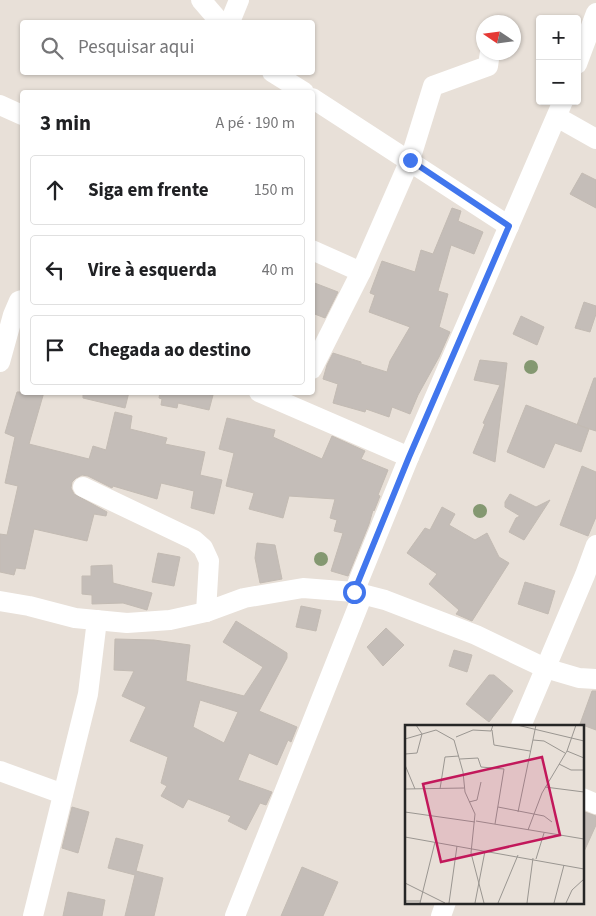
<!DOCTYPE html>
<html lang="pt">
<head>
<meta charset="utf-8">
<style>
  body { margin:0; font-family:"Source Sans 3",sans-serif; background:#f6f6f6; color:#202124 }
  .controls { position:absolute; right:15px; top:15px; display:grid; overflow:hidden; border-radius:5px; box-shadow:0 1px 4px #0004 }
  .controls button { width:45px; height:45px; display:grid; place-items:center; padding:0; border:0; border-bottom:1px solid #e0e0e0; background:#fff; color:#202124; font:25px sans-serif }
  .compass { position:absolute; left:476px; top:15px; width:45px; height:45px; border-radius:50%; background:#fff; box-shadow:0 1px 4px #0004; rotate:283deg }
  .stop { position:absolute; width:15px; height:15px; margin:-11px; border:4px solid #4176ed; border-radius:50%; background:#fff }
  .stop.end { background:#4176ed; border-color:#fff; box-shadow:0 1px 5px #0008 }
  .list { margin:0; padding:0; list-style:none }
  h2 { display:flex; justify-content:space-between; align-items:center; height:65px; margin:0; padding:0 20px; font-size:21px }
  h2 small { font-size:16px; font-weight:400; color:#757577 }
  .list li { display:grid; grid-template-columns:32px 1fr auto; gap:15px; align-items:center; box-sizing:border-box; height:70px; margin:0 10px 10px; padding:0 10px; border:1px solid #e0e0e0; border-radius:5px }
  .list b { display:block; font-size:19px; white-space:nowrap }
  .list em { font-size:16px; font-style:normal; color:#757577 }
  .icon { flex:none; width:28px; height:28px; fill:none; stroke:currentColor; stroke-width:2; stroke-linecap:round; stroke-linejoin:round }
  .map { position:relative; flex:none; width:596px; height:916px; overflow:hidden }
  .search { position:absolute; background:#fff; box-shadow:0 1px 4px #0004; left:20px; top:20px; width:295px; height:55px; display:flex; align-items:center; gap:12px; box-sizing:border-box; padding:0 18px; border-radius:5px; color:#757577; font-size:19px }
  .panel { position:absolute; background:#fff; box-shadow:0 1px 4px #0004; left:20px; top:90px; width:295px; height:305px; border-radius:5px }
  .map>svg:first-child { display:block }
</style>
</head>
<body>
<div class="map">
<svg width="596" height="916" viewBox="0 0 596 916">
  <rect width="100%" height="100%" fill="#e8e0d8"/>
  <g fill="#c4bdb8" stroke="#c3bbb3" fill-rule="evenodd">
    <path d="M582,173L596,180V208L570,194Z"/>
    <path d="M452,208L461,211L458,221L483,232L474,254L451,245L438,291L448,294L439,327L450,332L439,357L418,395L410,414L392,407L389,417L366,409L365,412L333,403L338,384L323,379L327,365L333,353L361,362V364L387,372L390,361L410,327L369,312L375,295L370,293L382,261L415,272L421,250L433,254Z"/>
    <path d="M312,282L338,292L325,318L312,313Z"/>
    <path d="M584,302L596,306V314L590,332L575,328Z"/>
    <path d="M521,316L544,327L537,345L513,334Z"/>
    <path d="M480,360L507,363L495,462L473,453L485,424L483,423L500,385L474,380Z"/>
    <path d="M594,378H596V431L577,425Z"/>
    <path d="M17,392H44L29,444L89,459L93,446L106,450L115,412L132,416L130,429L167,438L165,444L205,452L200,475L222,480L214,514L191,508L194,491L161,483L157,499L113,486L112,488L88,476L82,475L76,478L72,482L71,488L74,494L107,512L106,516L94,514L87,541L34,529L25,569L16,568L14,575L0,572V534L7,535L18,486L5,483L15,437L5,433Z"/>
    <path d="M83,392H129L125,408L83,398Z"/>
    <path d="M160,392H205L204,394L213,395L209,410L178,403L177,408L161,405L162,399L159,398Z"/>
    <path d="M526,405L589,429L581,452L555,443L544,468L507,452Z"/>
    <path d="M227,418L275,430L273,437L322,459L332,436L365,451L361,459L388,470L378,495L380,496L374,511L373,510L369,524L348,576L331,571L343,533L334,531L337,520L330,518L335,499L289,496L283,518L249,509L254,493L226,486L234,453L219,449Z"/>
    <path d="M582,466L596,472V517L588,536L560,525Z"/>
    <path d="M510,494L536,507L550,500L524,540L509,532L516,518L520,516L505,507V502Z"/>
    <path d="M442,507L455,514L449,525L475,540L487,533L499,557L509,563L472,621L456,614L459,610L429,584L437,574L407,553L425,528L430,530Z"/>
    <path d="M257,543L275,545L282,579L260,583L255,558Z"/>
    <path d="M158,553L180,557L174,586L152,582Z"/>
    <path d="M112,565L113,583L152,593L147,610L123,603L92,604V595L82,594V576H91V566Z"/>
    <path d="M525,582L555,591L548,614L518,604Z"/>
    <path d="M301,606L321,610L316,631L296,627Z"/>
    <path d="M236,621L287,653V658L259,711L297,727L291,742L288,740L277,765L249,753L238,780L272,792L266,805L260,803L246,830L228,821L231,816L188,799L183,808L161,796L167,786L161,783L168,757L130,741L146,707L122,696L134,671L114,670L115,639L154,640L190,645L186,681L244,696L263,667L223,642ZM200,700L238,712L224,743L193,727Z"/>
    <path d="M386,628L404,645L383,666L367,647Z"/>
    <path d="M454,650L472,655L467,672L449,666Z"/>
    <path d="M489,675H494L513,691L489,722L466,704Z"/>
    <path d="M592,691H596V730L580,724Z"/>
    <path d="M72,807L89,812L78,853L62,848Z"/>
    <path d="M582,811L596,816V825L582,856Z"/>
    <path d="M116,838L143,845L136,871L163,878L154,916H125L135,875L108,868Z"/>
    <path d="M302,867L338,882L323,916H281Z"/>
    <path d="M68,892L105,900L102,916H63Z"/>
  </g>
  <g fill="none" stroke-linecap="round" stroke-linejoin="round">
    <g stroke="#fff" stroke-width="20">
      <path d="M201,0L220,22"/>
      <path d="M230,22L239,0"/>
      <path d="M577,64L596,13"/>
      <path d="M272,72L304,92"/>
      <path d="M312,98L509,226"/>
      <path d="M0,105L22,115"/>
      <path d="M557,117L596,139"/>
      <path d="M312,250L361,272"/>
      <path d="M0,362L13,315L19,301L22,300"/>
      <path d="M312,369L361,272L410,160L433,86L488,66L490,52"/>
      <path d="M259,392L409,457"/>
      <path d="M83,487L194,540L203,548L209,561L206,612"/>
      <path d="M354,592L409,457L563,101"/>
      <path d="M0,601L29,606L75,618L127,623L170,620L206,612L244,598L303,588L354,592L385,600L476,635L545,668L579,678L596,679"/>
      <path d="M521,726L585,575L596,545"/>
      <path d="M0,771L63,794"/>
      <path d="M582,798L596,804"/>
      <path d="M33,916L88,694L97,620"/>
      <path d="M235,916L363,594"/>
      <path d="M441,916L446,902"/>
    </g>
  </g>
  <g fill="#849871">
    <circle cx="531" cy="367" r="7"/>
    <circle cx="480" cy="511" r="7"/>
    <circle cx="321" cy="559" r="7"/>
  </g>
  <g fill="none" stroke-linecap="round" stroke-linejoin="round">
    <path stroke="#4176ed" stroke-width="6" d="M354,592L409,457L509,226L410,160"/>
  </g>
  <g transform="translate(405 725)">
    <rect width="179" height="179" fill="#e8e0d8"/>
    <path fill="none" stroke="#9a9691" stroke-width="1" d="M112,0L179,16M87,5L89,20L125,26M51,12L68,5L86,6L88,0M0,14L31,5L49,15L58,47L60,67L70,89L66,128L79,178M128,15L139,16L160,28M162,26L179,33M0,29L12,28L17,9L11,0M55,34L73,33L76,42L99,44L90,99M154,39L166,45H179M0,40L10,64M140,62L179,67M0,64L59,63M35,64L40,32L54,31M64,77L72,75L76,57M93,82L139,91L147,97M0,87L70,97M113,87L131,0M71,96L179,114M123,105L137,68L162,26L171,0M0,112L179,144M131,134L139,108M0,158L40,178M0,176H16M15,178L30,117M44,178L52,121M70,178L80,126M93,178L113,130M122,178L128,133M149,178L159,140M161,178L167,165L179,154"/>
    <path fill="#c2185b" fill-opacity="0.15" stroke="#c2185b" stroke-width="2.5" d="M137,32L155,110L36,137L18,59Z"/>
    <rect width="179" height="179" fill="none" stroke="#262626" stroke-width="2.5"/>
  </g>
</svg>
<div class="controls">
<button>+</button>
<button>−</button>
</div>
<svg class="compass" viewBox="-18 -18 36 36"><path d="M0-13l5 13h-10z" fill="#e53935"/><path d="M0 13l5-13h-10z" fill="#757577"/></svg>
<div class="stop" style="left:354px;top:592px"></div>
<div class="stop end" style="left:410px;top:160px"></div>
<div class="search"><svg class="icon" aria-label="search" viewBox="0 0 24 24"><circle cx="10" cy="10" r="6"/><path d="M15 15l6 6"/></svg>Pesquisar aqui</div>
<section class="panel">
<h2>3 min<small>A pé · 190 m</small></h2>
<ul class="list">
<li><svg class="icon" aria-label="ahead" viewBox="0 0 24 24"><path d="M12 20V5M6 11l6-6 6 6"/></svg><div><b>Siga em frente</b></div><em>150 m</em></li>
<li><svg class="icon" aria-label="left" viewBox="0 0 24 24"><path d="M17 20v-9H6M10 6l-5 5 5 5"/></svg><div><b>Vire à esquerda</b></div><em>40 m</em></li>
<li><svg class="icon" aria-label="arrive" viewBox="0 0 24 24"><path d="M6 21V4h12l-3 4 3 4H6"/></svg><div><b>Chegada ao destino</b></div></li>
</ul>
</section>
</div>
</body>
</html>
